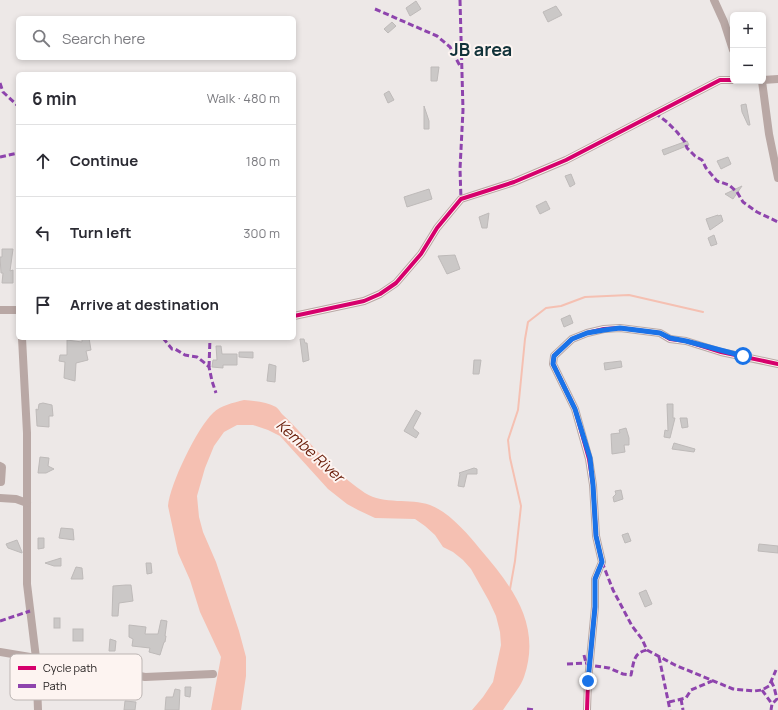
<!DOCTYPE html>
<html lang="en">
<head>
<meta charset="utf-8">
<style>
  body { margin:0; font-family:Manrope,sans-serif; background:#f7f7f7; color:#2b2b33 }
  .controls { position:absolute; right:12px; top:12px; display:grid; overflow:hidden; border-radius:6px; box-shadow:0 2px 6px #0003 }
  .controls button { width:36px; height:36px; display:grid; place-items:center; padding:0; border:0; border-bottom:1px solid #e1e1e2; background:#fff; color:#2b2b33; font:20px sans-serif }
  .stop { position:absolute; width:12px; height:12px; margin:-9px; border:3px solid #1a73e8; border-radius:50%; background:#fff }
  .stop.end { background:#1a73e8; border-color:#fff; box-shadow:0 1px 4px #0008 }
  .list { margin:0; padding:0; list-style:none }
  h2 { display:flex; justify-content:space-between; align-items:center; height:52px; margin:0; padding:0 16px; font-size:17px }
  h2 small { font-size:13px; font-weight:400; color:#7c7c81 }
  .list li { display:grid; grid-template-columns:26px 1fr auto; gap:12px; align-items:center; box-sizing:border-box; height:72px; padding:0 16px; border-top:1px solid #e1e1e2 }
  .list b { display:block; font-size:15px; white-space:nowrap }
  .list em { font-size:13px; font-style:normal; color:#7c7c81 }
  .icon { flex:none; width:22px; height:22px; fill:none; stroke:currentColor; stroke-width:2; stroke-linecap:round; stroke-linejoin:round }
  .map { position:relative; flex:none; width:778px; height:710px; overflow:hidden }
  .search { position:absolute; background:#fff; box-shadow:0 2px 6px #0003; left:16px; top:16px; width:280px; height:44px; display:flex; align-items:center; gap:10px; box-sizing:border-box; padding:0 14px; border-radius:6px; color:#7c7c81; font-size:15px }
  .panel { position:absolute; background:#fff; box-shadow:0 2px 6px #0003; left:16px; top:72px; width:280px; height:268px; border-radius:6px }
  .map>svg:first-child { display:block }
</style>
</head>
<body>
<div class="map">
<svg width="778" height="710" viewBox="0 0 778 710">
  <rect width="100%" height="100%" fill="#ede8e7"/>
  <path fill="#f5c0b2" d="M244,400C254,401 267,402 276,407C279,409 280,412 282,414C291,422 299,431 307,440C325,460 343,478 365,493C384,505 410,498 430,505C449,512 468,534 480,549C512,586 542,625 524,677C520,688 510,699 503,710H472L483,697L493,682L501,645L500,632L496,616L489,601L471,569L463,560L453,552L443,547L435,535L425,526L415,519L375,518L358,510L347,504L328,489L280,436L268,430L253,425H237L224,432L214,446L205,468L197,496L199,517L203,532L216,562L239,631L246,657V676L241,710H211L221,657L200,612L190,580L178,553L168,506C170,484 197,428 213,413C221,405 233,403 244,400Z"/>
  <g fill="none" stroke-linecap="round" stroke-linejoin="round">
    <path stroke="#f5c0b2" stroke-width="2" d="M510,589L515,561L521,506L510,458L508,440L518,410L525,339L528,322L546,308L561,306L585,297L629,295L703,312"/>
  </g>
  <g fill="#cbc8c7" stroke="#bebab9">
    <path d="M416,1L421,9L410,16L406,8Z"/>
    <path d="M556,6L562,15L548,22L543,12Z"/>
    <path d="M392,22L396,26L388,33L384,29Z"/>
    <path d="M431,67H439L437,81H431Z"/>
    <path d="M389,91L394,100L388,103L384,94Z"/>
    <path d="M746,104L750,125H748L742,112L741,105Z"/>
    <path d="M424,106L429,121V129H424Z"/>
    <path d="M687,141L689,145L664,155L662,150Z"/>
    <path d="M728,157L731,164L721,169L717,161Z"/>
    <path d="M571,174L575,184L570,187L565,176Z"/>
    <path d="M742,186L733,199L725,194Z"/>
    <path d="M429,189L432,199L407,207L404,197Z"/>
    <path d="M546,201L550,209L540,214L536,206Z"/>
    <path d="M489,213L487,228H482L479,217Z"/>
    <path d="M718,215V216L721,215L723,221L710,230L706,219Z"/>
    <path d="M714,235L717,244L711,246L708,238Z"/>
    <path d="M2,249H13L10,271L13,270V283H2L3,273H1L0,257H2Z"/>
    <path d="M455,255L460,269L447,274L438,256Z"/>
    <path d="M570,315L573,323L564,327L561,319Z"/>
    <path d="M82,338H89L91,350L86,351L88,360L76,363L75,381L64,378L65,362L59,361L60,355H67V340L82,342Z"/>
    <path d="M300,339H304L305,343H307L309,360L303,362Z"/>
    <path d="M216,346H221L222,354H237V365H223V368L212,367L213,360H217Z"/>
    <path d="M239,352H253V358L239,357Z"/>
    <path d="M474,360H481L479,374H473Z"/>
    <path d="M621,361L622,367L605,370L604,363Z"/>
    <path d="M269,364L276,366L275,382L267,381Z"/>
    <path d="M43,403L52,405L53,416H49V427L37,426L36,409L38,410L39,404Z"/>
    <path d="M667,404H673V418H675L670,438L664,437L665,430L668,431Z"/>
    <path d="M416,410L421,413L413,428L419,433L416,438L404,431Z"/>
    <path d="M680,418H687L688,427L682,428Z"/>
    <path d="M626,428L629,438V445H624L625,452L612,454L611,434L620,433L619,430Z"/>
    <path d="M674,443L695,449L694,452L672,449Z"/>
    <path d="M40,457L49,458L48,466L54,469L46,473H38Z"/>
    <path d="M474,468L477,469V474H467L464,487L458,486L460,474L459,473Z"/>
    <path d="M621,490L623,499L614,502L613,497L616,494L615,491Z"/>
    <path d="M61,528L73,529L74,540L59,538Z"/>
    <path d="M628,533L631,541L625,543L622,535Z"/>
    <path d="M38,538H44V548L38,549Z"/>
    <path d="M17,540L22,552V553L8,548L6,544Z"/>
    <path d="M759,544L778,546V553L758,551Z"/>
    <path d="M61,558V566H54L45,563Z"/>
    <path d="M146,563H151L152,573L147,574Z"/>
    <path d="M76,567L82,568L83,579H71Z"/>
    <path d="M126,585H131L133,601L119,603L118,616H112L113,586Z"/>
    <path d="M646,590L652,604L645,607L639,593Z"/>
    <rect x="54" y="618" width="6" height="10"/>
    <path d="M161,620L167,621L165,636H166L165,642H164L160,655L149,652L150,648L132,646L133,639L129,637V625L146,627L145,634H158Z"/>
    <rect x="73" y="629" width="10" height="12"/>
    <path d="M110,639L116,641L115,651H109Z"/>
    <path d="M185,687H191L190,697L185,696Z"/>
    <path d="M175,689L180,690L179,710H165L166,697H173Z"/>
    <path d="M125,701L136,702L135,710H124Z"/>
  </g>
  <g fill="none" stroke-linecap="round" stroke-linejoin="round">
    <g stroke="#b9a8a5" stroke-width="8">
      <path d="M714,0L724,22L733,50"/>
      <path d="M763,80L778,79"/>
      <path d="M762,81L769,134L778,178"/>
      <path d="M0,310H18"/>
      <path d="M294,316L364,301L380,294L396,283L421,254L437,228L461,199L514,182L566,160L720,80H733"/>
      <path d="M22,338L27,433V584L36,658L38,710"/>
      <path d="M0,466L2,467L1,482H0"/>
      <path d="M0,498L16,499L27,503"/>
      <path d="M0,652L36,658H47L145,677L213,674"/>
      <path d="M587,710L588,681L595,607V579L602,562L596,536L593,485L589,459L575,409L553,364L554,356L572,339L587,333L604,329L620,328L660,333L670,339L686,341L721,352L778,364"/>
    </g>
    <g stroke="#8e44ad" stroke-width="3" stroke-dasharray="6 3" stroke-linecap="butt">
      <path d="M460,0L463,110L460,169L461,199"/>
      <path d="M375,9L437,36L450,47L460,66"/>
      <path d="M0,83L3,92L18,106"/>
      <path d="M655,113L667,122L677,132L685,142L687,148L695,156L702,160L706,168L717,181L729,185L737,192L743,202L757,212L778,222"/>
      <path d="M0,157L18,153"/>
      <path d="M163,338L172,349H175L185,355L197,357L206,364L209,367L212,381L216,393"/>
      <path d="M209,367L210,338"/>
      <path d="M602,562L613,590L632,626L642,639L647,650L675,665L733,689L754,691L762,690L769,686L776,670"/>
      <path d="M0,621L30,611"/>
      <path d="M584,655L586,663L589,665L609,668L623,674L631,675C634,662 633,653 647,650"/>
      <path d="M659,657L670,710"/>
      <path d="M567,664L586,663"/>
      <path d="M771,681L774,687L777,699L772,704"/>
      <path d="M762,690L772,704L771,710"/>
      <path d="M681,699L683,710"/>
      <path d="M669,702L686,698L691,690L712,681"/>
      <path d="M527,709L534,710"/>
    </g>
    <g stroke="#fdf4f1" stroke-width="6">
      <g id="cycleway">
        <path d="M294,316L364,301L380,294L396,283L421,254L437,228L461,199L514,182L566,160L720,80H733"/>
        <path d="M587,710L588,681L595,607V579L602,562L596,536L593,485L589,459L575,409L553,364L554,356L572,339L587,333L604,329L620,328L660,333L670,339L686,341L721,352L778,364"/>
      </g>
    </g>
    <use href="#cycleway" stroke="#d6006c" stroke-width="4"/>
  </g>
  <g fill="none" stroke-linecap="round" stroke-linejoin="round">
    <path stroke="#1a73e8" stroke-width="5" d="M588,681L595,607V579L602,562L596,536L593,485L590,458L575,409L553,364L554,356L572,339L587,333L604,330L620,328L660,333L670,338L686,341L743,356"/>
  </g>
  <g text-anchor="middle" stroke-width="4" stroke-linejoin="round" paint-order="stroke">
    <g font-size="15" font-style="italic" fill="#691c08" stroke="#fdf4f1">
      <text transform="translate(310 451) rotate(42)" y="5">Kembe River</text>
    </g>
    <g font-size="18" font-weight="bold" fill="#113239" stroke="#fdf4f1">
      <text x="481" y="56">JB area</text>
    </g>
  </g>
  <rect x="10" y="654" width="132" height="46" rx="6" fill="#fdf4f1" stroke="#bcb5b3" stroke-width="1"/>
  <rect x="18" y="666" width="18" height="4" fill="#d6006c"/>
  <rect x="18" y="684" width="18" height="4" fill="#8e44ad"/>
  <g font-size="11" fill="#252121">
    <text x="43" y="672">Cycle path</text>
    <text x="43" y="690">Path</text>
  </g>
</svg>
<div class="controls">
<button>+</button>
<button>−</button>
</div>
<div class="stop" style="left:743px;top:356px"></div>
<div class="stop end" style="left:588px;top:681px"></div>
<div class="search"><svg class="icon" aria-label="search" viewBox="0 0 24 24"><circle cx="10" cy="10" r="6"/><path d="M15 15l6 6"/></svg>Search here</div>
<section class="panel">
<h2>6 min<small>Walk · 480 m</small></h2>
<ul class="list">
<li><svg class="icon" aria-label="ahead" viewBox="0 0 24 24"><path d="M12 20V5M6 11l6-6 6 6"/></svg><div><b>Continue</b></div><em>180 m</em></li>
<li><svg class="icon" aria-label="left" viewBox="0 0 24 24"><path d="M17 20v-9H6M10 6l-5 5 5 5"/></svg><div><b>Turn left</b></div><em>300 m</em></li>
<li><svg class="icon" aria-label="arrive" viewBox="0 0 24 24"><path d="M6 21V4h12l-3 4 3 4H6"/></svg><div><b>Arrive at destination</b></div></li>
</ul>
</section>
</div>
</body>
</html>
